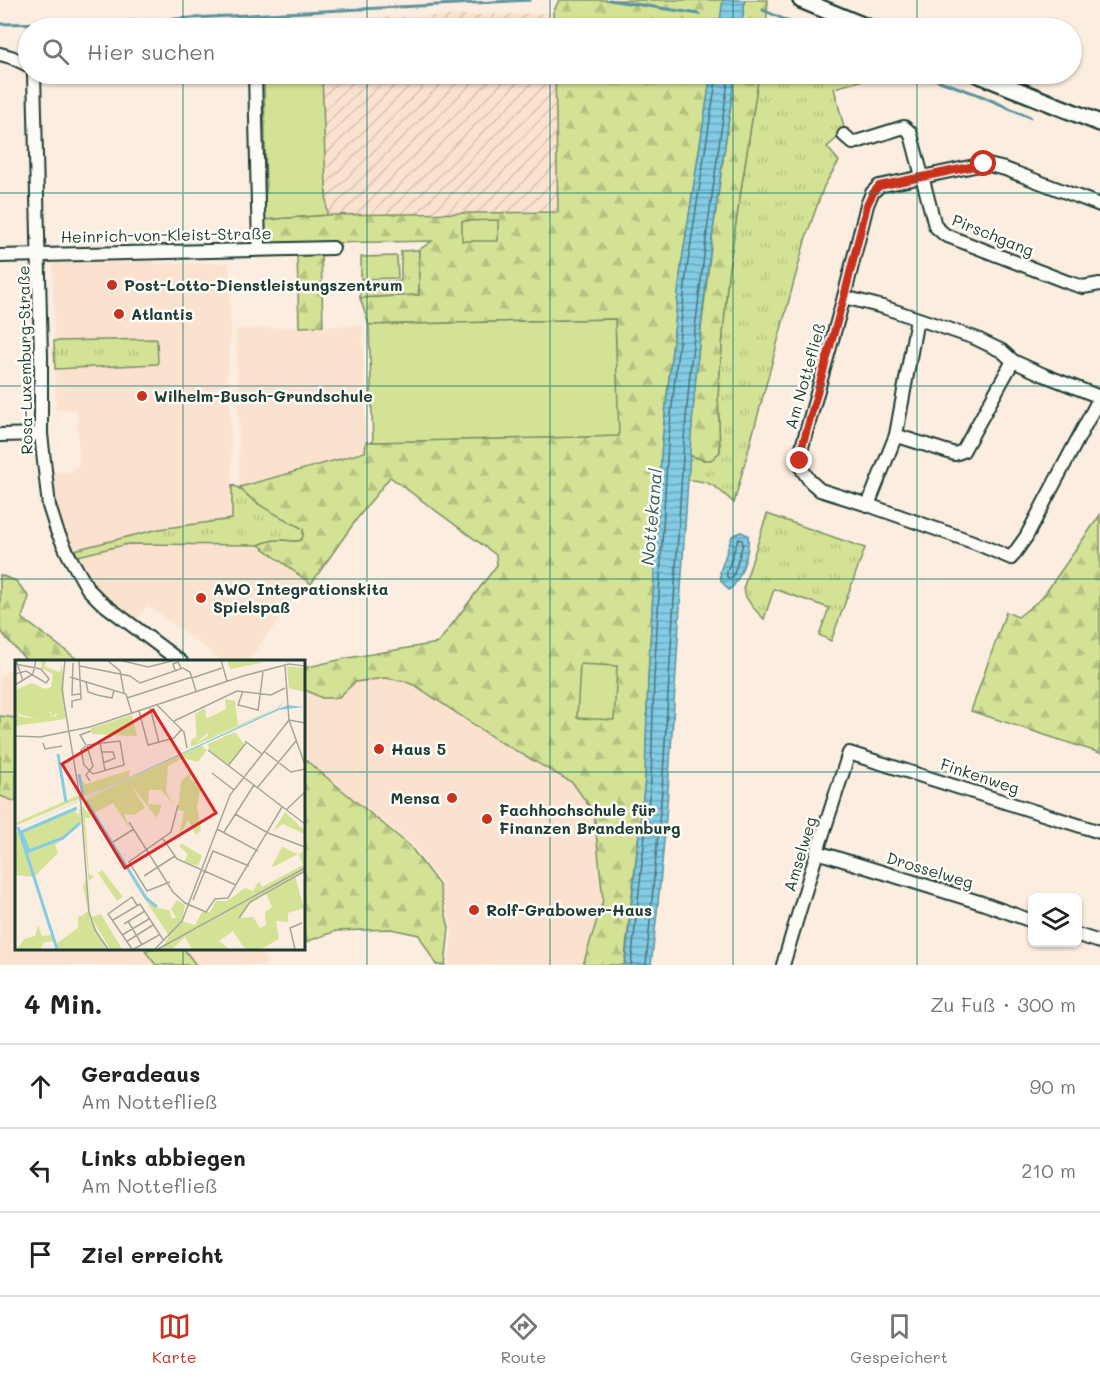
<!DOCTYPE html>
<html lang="de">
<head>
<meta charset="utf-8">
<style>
  body { margin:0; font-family:Mali,sans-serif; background:#f2f2f2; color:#222 }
  .controls { position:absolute; right:18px; bottom:18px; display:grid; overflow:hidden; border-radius:9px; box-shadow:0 2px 4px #0004 }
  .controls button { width:54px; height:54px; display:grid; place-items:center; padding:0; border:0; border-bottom:2px solid #e0e0e0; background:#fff; color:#222; font:30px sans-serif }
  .stop { position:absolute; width:18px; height:18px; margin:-14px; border:4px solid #c8321e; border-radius:50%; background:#fff }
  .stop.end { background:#c8321e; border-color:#fff; box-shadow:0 2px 6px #0008 }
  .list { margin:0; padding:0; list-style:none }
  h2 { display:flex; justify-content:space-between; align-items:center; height:78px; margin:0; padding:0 24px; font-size:26px }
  h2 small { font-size:20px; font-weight:400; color:#767676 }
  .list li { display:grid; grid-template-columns:39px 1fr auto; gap:18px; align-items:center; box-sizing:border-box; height:84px; padding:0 24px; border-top:2px solid #e0e0e0 }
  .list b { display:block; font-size:22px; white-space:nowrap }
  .list p { margin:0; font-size:20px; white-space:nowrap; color:#767676 }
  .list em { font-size:20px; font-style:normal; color:#767676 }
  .icon { flex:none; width:33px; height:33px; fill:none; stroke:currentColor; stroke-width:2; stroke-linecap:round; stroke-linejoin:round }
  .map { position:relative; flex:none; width:1100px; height:965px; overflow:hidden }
  .search { position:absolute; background:#fff; box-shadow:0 2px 4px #0004; left:18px; right:18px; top:18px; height:66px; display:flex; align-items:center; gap:15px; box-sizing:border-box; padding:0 21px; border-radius:33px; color:#767676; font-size:22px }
  .sheet { height:330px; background:#fff }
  nav { display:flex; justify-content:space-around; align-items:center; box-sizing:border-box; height:84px; border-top:2px solid #e0e0e0; background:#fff; font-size:16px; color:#767676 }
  nav a { display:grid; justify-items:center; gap:3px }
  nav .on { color:#c8321e }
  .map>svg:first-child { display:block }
</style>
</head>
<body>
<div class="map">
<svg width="1100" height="965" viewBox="0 0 1100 965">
  <defs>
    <pattern id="industrial-furrows" width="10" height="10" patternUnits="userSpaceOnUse" patternTransform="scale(1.5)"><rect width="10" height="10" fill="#fae2ce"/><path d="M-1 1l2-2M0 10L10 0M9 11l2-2" fill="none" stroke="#d6c3b2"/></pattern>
    <pattern id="grass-tufts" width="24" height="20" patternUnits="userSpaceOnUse" patternTransform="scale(1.5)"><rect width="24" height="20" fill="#d4e296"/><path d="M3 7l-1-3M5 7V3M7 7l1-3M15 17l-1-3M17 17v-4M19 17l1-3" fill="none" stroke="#b6c382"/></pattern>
    <pattern id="forest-firs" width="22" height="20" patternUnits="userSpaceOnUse" patternTransform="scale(1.5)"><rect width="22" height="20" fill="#d4e296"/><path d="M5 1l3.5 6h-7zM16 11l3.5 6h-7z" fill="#b6c382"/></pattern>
    <pattern id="water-rules" width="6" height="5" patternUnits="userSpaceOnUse" patternTransform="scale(1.5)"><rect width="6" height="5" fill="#84cce5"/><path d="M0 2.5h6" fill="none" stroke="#6ba7ba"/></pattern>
  </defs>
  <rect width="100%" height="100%" fill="#fbeddf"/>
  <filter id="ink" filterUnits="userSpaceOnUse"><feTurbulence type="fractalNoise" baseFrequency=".0167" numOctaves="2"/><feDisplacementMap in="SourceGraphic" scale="12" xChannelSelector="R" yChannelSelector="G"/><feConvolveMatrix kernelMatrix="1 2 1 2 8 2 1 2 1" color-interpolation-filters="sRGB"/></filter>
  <g filter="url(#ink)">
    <g fill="#fae2ce">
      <path d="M155,258V264L229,263L231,333L227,377L229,383L232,485V519L158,529L74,550L59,513L56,499L53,472H72L73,467H79L77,410H56L55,369L157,364V340L54,341L53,260Z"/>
      <path d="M362,325L366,452L240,487L236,329Z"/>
      <path d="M128,544L259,545L308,581L247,662H224L148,605L136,620L98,591L78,556Z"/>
      <path d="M16,664V718L0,716V677Z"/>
      <path d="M385,678L404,681L416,686L497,740L573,783L594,812L603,900L583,965H448L452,929L440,883L413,845L303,758V689L322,698H338L355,682Z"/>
      <path d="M0,796L16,802V948L261,949L268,965H0Z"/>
    </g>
    <g fill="url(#industrial-furrows)">
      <path d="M553,13L554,28H321V19Z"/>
      <path d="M322,74H555L558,212L327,215Z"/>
    </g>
    <g fill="url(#grass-tufts)" stroke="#7a9065" stroke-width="1.5">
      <path d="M759,74H879V76L834,88L845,131L827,147L839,161L824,186L806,237L734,503C718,488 710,480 688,480L689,455L704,460L720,452L718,395L728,274Z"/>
      <path d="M419,250V295L360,298V291H375V282L401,281V251Z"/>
      <path d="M157,339L158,364L55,369L54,341Z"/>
      <path d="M232,485C242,488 247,496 256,502C271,511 288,520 303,529C306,548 289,539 278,540C271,540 266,542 259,545L128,544L78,556L74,550L159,529L232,519Z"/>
      <path d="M767,514L865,548L831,641L819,635L829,608L774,589L764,619C754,609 747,602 743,589Z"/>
    </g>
    <g fill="url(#forest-firs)" stroke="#7a9065" stroke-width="1.5">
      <path d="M559,0H723L719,28H554L553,13Z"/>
      <path d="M745,0H768L766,28H741Z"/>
      <path d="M555,74H711L681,267L662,442L648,678L645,779L624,965H583L603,900L594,813L573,783L497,740L416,686L404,681L385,678L355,682L338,698H322L303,689V668L348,658L438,643L497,565L496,555L390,477L356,520L311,584L259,545C266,542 271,540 278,540C289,539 306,548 303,529C283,517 254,506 240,487L365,452L366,442L618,436L615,319L369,325L360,298L419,295V250L432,241L272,244L265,238L261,220L327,215L558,212Z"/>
      <path d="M735,74H759L728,274L718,395L720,452L711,460H704L689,455L697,362L713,231Z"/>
      <path d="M297,253H321L323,326L299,327Z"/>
      <path d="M1100,515V753L971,711L1006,612L1018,617L1042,598Z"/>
      <path d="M0,575L16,581L29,597L22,618L81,662H28L6,638L0,629Z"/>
      <path d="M0,716L16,718V802L0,796Z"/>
      <path d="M303,758L410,846L439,885L449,928L445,965H436L419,935L391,929L336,931L303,943Z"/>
    </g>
    <g fill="#d4e296" stroke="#7a9065" stroke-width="1.5">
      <path d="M321,19V28H257V21Z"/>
      <path d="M274,74H322L327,215L261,220L260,197L266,193L264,78L266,75Z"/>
      <path d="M498,220V241H462V221Z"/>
      <path d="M397,256L398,278L361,279V257Z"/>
      <path d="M615,319L619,436L373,442L369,325Z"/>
      <path d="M580,664L617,666L614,720L577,718Z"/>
      <path d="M149,949H184L196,965H156L145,951Z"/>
    </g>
    <g fill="url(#water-rules)" stroke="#5c939e" stroke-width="1.5">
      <path d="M723,0H745L741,28H719Z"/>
      <path d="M711,74H735C722,171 706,267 697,365C684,506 679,648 668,789C664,848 658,907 651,965H625L645,779L648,678L662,442L681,267Z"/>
      <path d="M741,532L748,535C750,549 741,582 729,590L721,581L720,572L732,536Z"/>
    </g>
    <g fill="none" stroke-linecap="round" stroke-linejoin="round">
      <g stroke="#47767b" stroke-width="1.5">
        <path d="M739,539L742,540L743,544L733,577L729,578L727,577V572L737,542Z"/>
        <path d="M631,965L651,780L654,678L668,443L687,268L717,74"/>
        <path d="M646,965L662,790L684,440L691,362L707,231L729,74"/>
      </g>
      <g stroke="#5c939e" stroke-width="3">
        <path d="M609,0L699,14"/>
        <path d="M763,10L803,28"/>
        <path d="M0,24L117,22L530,0"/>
        <path d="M920,74L979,95L1030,117"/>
      </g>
      <g stroke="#1f3d34" stroke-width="16">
        <g id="minor">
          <path d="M0,54L11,57L28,65"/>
          <path d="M34,74L41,356V434L49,506L57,531L69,556L88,589L101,602L181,662"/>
          <path d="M255,74L259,249"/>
          <path d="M844,135L853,143L904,127L910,132L912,138L935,226L945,235L1067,282L1083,287L1100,284"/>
          <path d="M1100,205L1005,169L984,164L879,186L872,193L867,205L844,297L802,447L800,461L803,471L810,481L820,490L868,505L973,542L1011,558L1026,537L1100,397"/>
          <path d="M0,256L333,248"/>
          <path d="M844,297L883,307L975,338L1002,351L1013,361L1044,375L1100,397"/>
          <path d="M917,319L896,435L901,437L955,454L963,451L1013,361"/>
          <path d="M0,435L41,434"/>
          <path d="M868,505L896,435"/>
          <path d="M817,852L982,903L1032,921"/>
          <path d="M1078,935L1100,942"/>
          <path d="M783,965L817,852L849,753L1100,832"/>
        </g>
      </g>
      <g stroke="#1f3d34" stroke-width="20">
        <g id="major">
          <path d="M801,0L869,28"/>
          <path d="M977,74L1100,123"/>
        </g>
      </g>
      <use href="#minor" stroke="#fdfcf7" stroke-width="12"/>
      <use href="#major" stroke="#fdfcf7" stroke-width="15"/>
    </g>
  </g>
  <g fill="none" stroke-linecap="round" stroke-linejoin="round" filter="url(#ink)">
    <path stroke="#c8321e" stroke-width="8" d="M800,461L802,447L844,297L867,205L873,193L879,186L984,164"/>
  </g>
  <path fill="none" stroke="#0f766e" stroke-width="1.5" stroke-opacity="0.55" d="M183,0V28M367,0V28M550,0V28M733,0V28M917,0V28M183,74V662M367,74V965M550,74V965M733,74V965M917,74V965M0,193H1100M0,386H1100M0,579H1100M0,772H16M303,772H1100M183,948V965"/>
  <g fill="#c8321e" stroke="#fdfcf7" stroke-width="2">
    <circle cx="112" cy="285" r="6"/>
    <circle cx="119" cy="314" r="6"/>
    <circle cx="142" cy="396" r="6"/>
    <circle cx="201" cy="598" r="6"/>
    <circle cx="379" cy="749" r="6"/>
    <circle cx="452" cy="798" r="6"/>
    <circle cx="487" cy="819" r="6"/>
    <circle cx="474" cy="910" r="6"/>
  </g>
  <g text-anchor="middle" stroke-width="5" stroke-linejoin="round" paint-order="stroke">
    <g font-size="16" fill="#1f3d34" stroke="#fdfcf7">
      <text transform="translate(166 235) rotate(-1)" y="6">Heinrich-von-Kleist-Straße</text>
      <text transform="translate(993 235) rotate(22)" y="6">Pirschgang</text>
      <text transform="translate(25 360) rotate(-91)" y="6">Rosa-Luxemburg-Straße</text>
      <text transform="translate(805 376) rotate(-74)" y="6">Am Nottefließ</text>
      <text transform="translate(980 776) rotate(18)" y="6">Finkenweg</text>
      <text transform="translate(800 854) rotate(-73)" y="6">Amselweg</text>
      <text transform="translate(930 870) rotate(17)" y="6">Drosselweg</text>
    </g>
    <g font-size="16" font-weight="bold" fill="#1f3d34" stroke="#fdfcf7" text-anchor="start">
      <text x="124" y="291">Post-Lotto-Dienstleistungszentrum</text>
      <text x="131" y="320">Atlantis</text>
      <text x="154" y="402">Wilhelm-Busch-Grundschule</text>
      <text x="213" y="595">AWO Integrationskita<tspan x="213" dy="18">Spielspaß</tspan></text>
      <text x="391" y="755">Haus 5</text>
      <text x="440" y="804" text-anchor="end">Mensa</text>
      <text x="499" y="816">Fachhochschule für<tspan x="499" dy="18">Finanzen Brandenburg</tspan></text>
      <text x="486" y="916">Rolf-Grabower-Haus</text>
    </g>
    <g font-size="18" font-style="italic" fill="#386160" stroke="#fdfcf7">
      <text transform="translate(652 517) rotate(-85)" y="6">Nottekanal</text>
    </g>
  </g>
  <g transform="translate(15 660)">
    <rect width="290" height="290" fill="#fbeddf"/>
    <path d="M27,0H31L30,7L45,12L47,4L51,59L43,52L37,57L36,51L21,59L1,53L0,30L17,23L30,29L36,27L38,14L26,8ZM115,110L114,117L111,115L68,134L67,121L71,124ZM65,143L68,172L74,254L91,289H86L68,255L73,251L68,226L71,219L67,163L40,185L43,193L19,217L0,215V173L57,149L64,155ZM67,146L77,158H70L74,214L79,216L74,221L77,257L86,254L107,289H95L77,259ZM166,183L187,196L183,206L169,202L173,194L165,187ZM213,252L215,259L202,278L188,285L181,269Z" fill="#d4e296"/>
    <path d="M44,47L50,59L0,66V49L4,56L21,59L34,51L37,57L41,56ZM262,48L242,58L176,87V80L181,77L183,82L193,76L191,58L195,57L198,76ZM117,55L122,76L77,74L76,68ZM186,85L192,90L183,102L168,98L153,106L151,131L158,144L146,130H134L133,144L147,145L142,158L116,125L105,132L119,155L109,154L116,171L98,143L74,156L69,140ZM177,111L175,118L185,129L182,148L186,170L181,175L173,160L164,177L169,151L163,150L166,121ZM112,114L114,117L104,122L0,166V163ZM270,152L289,170V174L268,164L258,171ZM267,187L283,194L258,207L257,206ZM288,191L289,211L280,216L289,248L273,253V262L261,261L264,279L246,289H230L218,271L204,281L214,289H177L170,277L157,289H147L154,276L116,218L133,239L142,248L154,250L157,258H161L156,249L162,240L170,245L167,261L180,265L187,252H195L201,241H212L230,228L238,231L244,221L247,227L288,205L284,195ZM251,234L257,247L250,252L251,265L245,268L238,257L225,258L233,245ZM213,252L214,259L202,278L188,284L181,269ZM87,210L108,237L102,241L83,213ZM68,255L86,289H42L41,284L63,268V257ZM23,265L27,276L36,275L38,281L28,283L26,289H0V284L3,288L9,279L20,276Z" fill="#d4e296" fill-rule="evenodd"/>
    <path d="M212,0H246V3L215,9Z" fill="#d4e296"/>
    <path d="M272,6L289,8V32L274,28ZM210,39L220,41L223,65L197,76L195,57L211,49ZM190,48L193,73L182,82L180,54ZM220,72L229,84L214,105L194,90L193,84ZM116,125L130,148L119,155L105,132Z" fill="#d4e296"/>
    <path d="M270,40L263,49L273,45L289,47L264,50L0,170L262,49Z" fill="#84cce5"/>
    <path fill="none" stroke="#84cce5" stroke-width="3" d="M43,94L51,142M64,114L68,135M71,141L131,238L142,247M62,148L6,172L14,191L48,178L65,163M3,167L42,289"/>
    <path fill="none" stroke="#a3a79b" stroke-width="1.5" d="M1,0L8,21M50,0L47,30L66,144L74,252L80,270L93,289M92,0L105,11L109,33M104,0L133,7L161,0M206,0L212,21M58,3L57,35L65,34M0,4L26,9L34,19L31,23L11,11L0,14M65,6L115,16L125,23L168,8L175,12L181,31M160,10L158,4L163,2L166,8M55,17L111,34L117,54M177,18L207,8M71,22L73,32L82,35L97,38L99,30M0,25L18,14L21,0M228,31L223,45L243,50M112,38L177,17M142,45L169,72L172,88M135,47L144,83M57,48V41L66,39L64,0M124,51L133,85L159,78L166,70M243,51L248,12M159,61L222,31L256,35L270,28M290,63L274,60L290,105M0,76L25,77L75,67L228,16L274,4L290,6M230,81L247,94M85,82L90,111M28,83L30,89L47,86M71,85L65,75L76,71M71,86L66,90L69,105L78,114L109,105L105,81L72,85M72,86L78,106L71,115L75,121M193,90L290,164M86,92H98L100,98L88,103M250,92L276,112L290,109M213,106L231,83M197,113L219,130M242,128L281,81M271,150L290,132M220,154L253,173L290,187M114,162L158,232L170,243L191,252L200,239L213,238L267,147M202,169L243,191M209,172L239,125M148,179L162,199L221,225M98,182L119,169M129,216L160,196M155,222L132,231L114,202L156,172L163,145M178,240L198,191L234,206M224,258L235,242L290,211M98,260L125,244L149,281M113,261L127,285M109,264L130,251M107,275L134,259M111,282L138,265M117,289L93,254L117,237L122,245M119,289L144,275M140,289L167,261L215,135L274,60L270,6M143,289L290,208M280,289L275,268L287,263"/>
    <path fill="#d62828" fill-opacity="0.15" stroke="#d62828" stroke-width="3" d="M138,50L201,153L110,208L47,104Z"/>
    <rect width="290" height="290" fill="none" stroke="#1f3d34" stroke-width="3"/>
  </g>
</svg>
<div class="controls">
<button><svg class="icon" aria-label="layers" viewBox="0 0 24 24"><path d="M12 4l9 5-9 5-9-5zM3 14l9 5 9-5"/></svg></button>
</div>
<div class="stop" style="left:984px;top:164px"></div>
<div class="stop end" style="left:800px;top:461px"></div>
<div class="search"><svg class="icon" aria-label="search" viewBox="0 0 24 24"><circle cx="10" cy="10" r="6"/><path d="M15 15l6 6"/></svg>Hier suchen</div>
</div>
<section class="sheet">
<h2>4 Min.<small>Zu Fuß · 300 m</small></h2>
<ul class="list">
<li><svg class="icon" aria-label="ahead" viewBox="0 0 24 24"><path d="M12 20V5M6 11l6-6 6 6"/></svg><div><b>Geradeaus</b><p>Am Nottefließ</p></div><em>90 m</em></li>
<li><svg class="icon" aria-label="left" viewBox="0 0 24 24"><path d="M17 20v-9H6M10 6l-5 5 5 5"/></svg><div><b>Links abbiegen</b><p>Am Nottefließ</p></div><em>210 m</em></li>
<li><svg class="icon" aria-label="arrive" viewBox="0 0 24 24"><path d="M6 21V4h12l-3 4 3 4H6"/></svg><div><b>Ziel erreicht</b></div></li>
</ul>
</section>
<nav>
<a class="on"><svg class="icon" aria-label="map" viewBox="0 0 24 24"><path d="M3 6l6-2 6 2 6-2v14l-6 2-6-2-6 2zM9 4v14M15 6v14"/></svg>Karte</a>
<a><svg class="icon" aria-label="directions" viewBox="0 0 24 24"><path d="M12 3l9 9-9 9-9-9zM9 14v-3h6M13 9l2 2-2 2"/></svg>Route</a>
<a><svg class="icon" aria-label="saved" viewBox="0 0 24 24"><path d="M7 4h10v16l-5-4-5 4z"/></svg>Gespeichert</a>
</nav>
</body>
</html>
